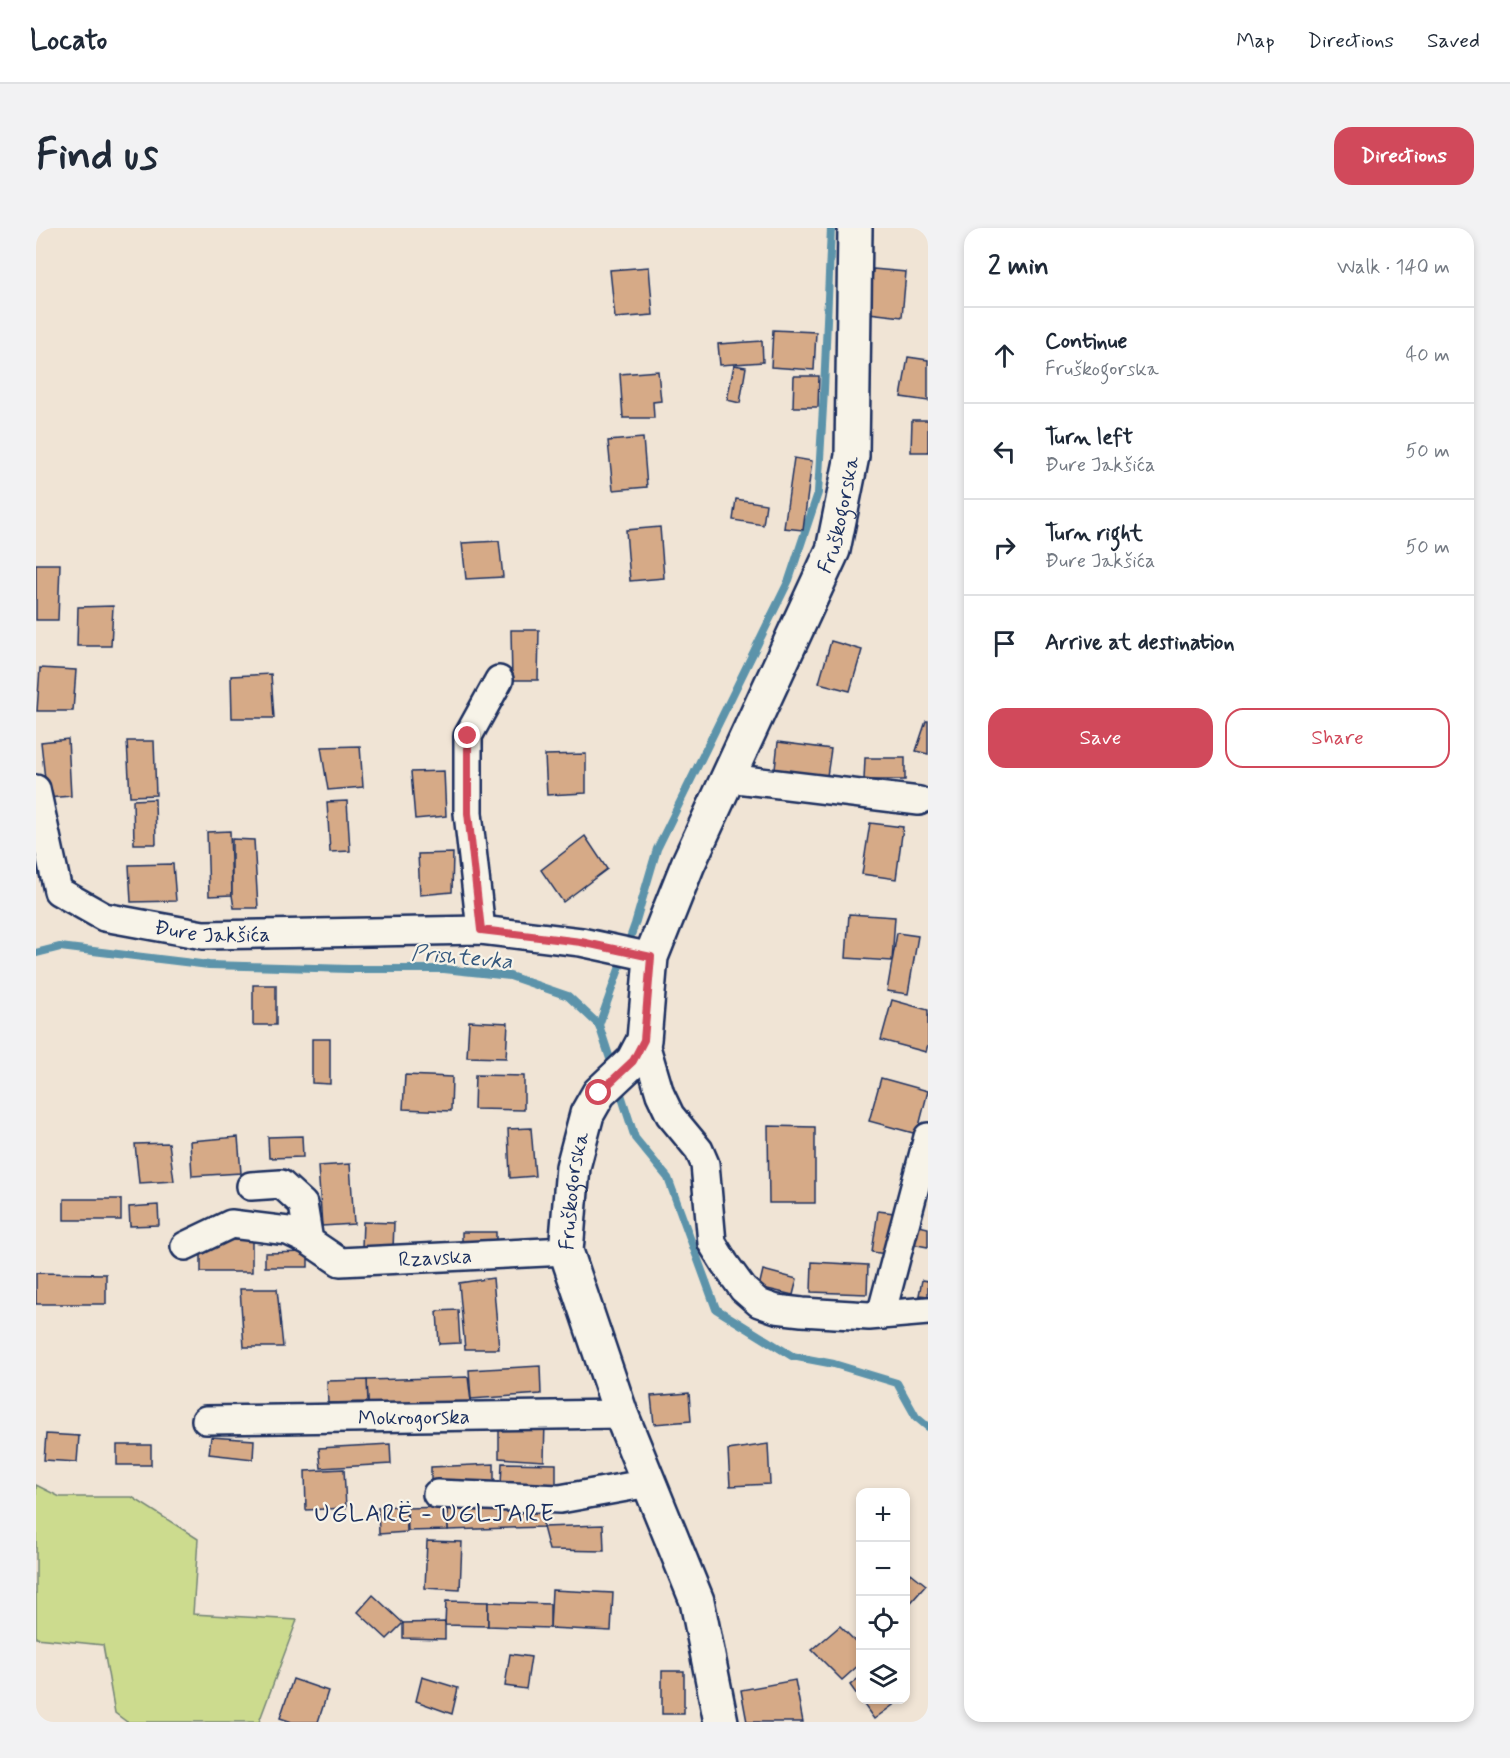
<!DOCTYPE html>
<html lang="en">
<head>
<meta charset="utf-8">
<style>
  body { margin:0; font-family:Mynerve,sans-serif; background:#f2f2f3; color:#1f2937 }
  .controls { position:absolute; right:18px; bottom:18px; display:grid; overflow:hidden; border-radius:12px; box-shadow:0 3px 9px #0003 }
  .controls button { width:54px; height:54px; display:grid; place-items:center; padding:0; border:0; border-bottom:2px solid #e0e1e3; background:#fff; color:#1f2937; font:30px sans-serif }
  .stop { position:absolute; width:18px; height:18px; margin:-14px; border:4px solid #d1495b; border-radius:50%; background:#fff }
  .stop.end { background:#d1495b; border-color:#fff; box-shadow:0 2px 6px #0008 }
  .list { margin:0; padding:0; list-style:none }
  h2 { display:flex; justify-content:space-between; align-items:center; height:78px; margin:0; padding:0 24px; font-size:26px }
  h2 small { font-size:20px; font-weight:400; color:#747a83 }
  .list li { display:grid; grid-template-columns:39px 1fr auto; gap:18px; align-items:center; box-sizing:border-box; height:96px; padding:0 24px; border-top:2px solid #e0e1e3 }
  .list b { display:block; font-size:22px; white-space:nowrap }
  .list p { margin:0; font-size:20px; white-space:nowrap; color:#747a83 }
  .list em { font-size:20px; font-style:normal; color:#747a83 }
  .actions { display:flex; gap:12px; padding:18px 24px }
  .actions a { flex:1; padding:14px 0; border:2px solid #d1495b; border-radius:18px; text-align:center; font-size:21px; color:#d1495b }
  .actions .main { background:#d1495b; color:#fff }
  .icon { flex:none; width:33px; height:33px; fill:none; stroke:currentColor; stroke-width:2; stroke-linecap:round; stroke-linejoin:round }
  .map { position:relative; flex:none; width:892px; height:1494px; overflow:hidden; border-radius:18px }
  header { display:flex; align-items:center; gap:36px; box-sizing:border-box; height:84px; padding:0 30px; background:#fff; border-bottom:2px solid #e0e1e3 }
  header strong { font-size:28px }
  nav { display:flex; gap:33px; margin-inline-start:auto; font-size:21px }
  .intro { display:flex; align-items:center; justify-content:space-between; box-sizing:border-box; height:144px; padding:0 36px }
  h1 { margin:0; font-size:42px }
  .button { padding:15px 27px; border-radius:18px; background:#d1495b; color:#fff; font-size:21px; font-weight:700 }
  main { display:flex; gap:36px; padding:0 36px }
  aside { flex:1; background:#fff; border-radius:18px; box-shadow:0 3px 9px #0003 }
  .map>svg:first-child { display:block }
</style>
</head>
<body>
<header>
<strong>Locato</strong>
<nav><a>Map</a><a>Directions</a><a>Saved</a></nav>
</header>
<div class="intro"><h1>Find us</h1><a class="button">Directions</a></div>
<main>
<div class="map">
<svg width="892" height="1494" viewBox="0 0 892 1494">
  <rect width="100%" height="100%" fill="#f0e4d5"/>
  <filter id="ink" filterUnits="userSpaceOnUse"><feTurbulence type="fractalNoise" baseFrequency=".0167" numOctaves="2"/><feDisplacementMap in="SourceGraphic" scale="12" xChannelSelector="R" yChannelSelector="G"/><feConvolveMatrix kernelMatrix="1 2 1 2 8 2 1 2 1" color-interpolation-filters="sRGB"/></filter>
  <g filter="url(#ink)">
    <path fill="#ccdb8e" stroke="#748576" stroke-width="1.5" d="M0,1257L24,1269H96L162,1311L157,1386L261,1392L223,1494H91L79,1485L67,1417L0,1410Z"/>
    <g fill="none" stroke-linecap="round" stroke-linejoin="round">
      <g stroke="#5b93aa" stroke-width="8">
        <path d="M0,725L24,719L173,737L313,741H408L474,748L532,768L563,797L577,840"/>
        <path d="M563,797L599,696L621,621L753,352L782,265L788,162L795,0"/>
        <path d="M582,857L599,910L632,950L680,1081L756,1128L798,1136L861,1155L880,1189L892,1199"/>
      </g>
    </g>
    <g fill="#d6aa87" stroke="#1b2f5e" stroke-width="1.5">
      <path d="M613,39L617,87L579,90L574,42Z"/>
      <path d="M837,41L870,44L866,89L833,85Z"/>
      <path d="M737,102L780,104L778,142L735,139Z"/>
      <path d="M726,113L727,134L684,137L682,116Z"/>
      <path d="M872,129L892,132V173L865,169Z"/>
      <path d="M698,137L710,139L704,175L691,172Z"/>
      <path d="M622,143L625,173L617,174L618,190H587L584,146Z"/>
      <path d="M758,148H783L782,179H757Z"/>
      <path d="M876,192H892V224H875Z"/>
      <path d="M607,210L611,259L577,262L572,213Z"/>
      <path d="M758,230L776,233L767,302L748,300Z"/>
      <path d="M700,271L730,276L727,297L697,292Z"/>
      <path d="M624,299L628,350L594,353L590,302Z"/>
      <path d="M463,313L467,349L430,351L426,315Z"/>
      <path d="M0,336H24L22,392H0Z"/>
      <path d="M77,378L75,418H41L42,379Z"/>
      <path d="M475,402H503L502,452H476Z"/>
      <path d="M795,413L826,422L814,463L783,455Z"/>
      <path d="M4,440L40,442L37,483H1Z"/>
      <path d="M235,446L238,490H196L195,448Z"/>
      <path d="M890,493H892V526L880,523Z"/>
      <path d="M32,511L35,568L11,570L5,514Z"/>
      <path d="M91,513H118L120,567L94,568Z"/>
      <path d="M742,514L795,521L791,548L739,541Z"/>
      <path d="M324,518L327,559L292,562L285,519Z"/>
      <path d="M550,526V565L511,567L509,527Z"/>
      <path d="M829,530H869V552H828Z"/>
      <path d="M408,543L410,588L379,591L375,544Z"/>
      <path d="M119,571L120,616H98L97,572Z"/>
      <path d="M311,573L314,623L294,624L291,574Z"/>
      <path d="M834,595L867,599L860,651L826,646Z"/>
      <path d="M194,603L196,667L173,668L171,604Z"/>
      <path d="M549,608L571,641L527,674L505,642Z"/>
      <path d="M196,611L218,612L222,680H198L196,667Z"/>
      <path d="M417,625L416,664L384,667L382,626Z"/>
      <path d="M137,636L140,673L95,674L93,637Z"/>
      <path d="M813,686L859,689L856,733L810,730Z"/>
      <path d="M861,705L882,708L872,766L851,763Z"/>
      <rect x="217" y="757" width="23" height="40"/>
      <path d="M856,772L892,782V816L890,824L845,812Z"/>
      <path d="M433,793L472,795L470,830L431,829Z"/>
      <path d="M276,811H294V856L276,855Z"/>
      <path d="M369,847L416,849L415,883L367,881Z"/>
      <path d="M439,847L488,848V882L438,881Z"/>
      <path d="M845,850L892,863L881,906L833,893Z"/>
      <path d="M732,898L779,899V975H733Z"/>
      <path d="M495,900L499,948L474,950L472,901Z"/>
      <path d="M266,908L267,929L233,930L232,909Z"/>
      <path d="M202,909L205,945L156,948L154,913Z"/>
      <path d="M133,915L138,953L103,955L99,916Z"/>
      <path d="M314,936L318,996L286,998L282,938Z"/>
      <rect x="28" y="971" width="57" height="21"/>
      <path d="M122,977L123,997L94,998L93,979Z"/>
      <path d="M842,983L858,985L851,1026L836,1024Z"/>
      <path d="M327,994L358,995L357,1021L326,1019Z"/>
      <path d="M879,997L892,1000V1019L875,1016Z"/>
      <path d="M426,1004H460V1013L426,1014Z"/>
      <rect x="165" y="1012" width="51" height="32"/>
      <path d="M272,1024V1039H229V1025Z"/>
      <path d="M776,1034L832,1037L831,1066L775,1064Z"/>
      <path d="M727,1042L761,1051L757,1067L723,1059Z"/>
      <path d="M0,1045L70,1046V1076H0Z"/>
      <path d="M457,1050L463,1121H429L423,1055Z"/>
      <path d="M886,1052L892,1053V1068L883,1067Z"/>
      <path d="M204,1061H241L247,1119H208Z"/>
      <path d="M422,1082L424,1115L403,1116L401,1083Z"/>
      <path d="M504,1138L505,1166L435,1171L433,1142Z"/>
      <path d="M432,1149L435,1174L332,1178L331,1152Z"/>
      <path d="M331,1152L332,1174L292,1175L291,1153Z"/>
      <path d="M653,1165L655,1193L618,1196L615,1168Z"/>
      <path d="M463,1191L509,1193L508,1233L463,1230Z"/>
      <path d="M10,1206L43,1208L41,1234L8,1232Z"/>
      <path d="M175,1209L218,1212L217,1231L173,1226Z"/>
      <path d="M354,1216L355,1236L285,1240L283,1220Z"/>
      <path d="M732,1216L734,1256L694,1258L692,1222Z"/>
      <rect x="81" y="1217" width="34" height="20"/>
      <path d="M466,1235L520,1236V1259L465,1257Z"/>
      <path d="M458,1236V1257L395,1258V1239Z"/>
      <path d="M308,1241L310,1280L270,1282L269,1243Z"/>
      <path d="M370,1278L371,1304L343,1306L342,1279Z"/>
      <path d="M411,1279L508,1280L507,1299L412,1302Z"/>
      <path d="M411,1279L412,1302L372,1303L371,1280Z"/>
      <path d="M567,1297L568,1323L513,1322L507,1299Z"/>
      <path d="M391,1313L426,1314L424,1362L389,1360Z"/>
      <path d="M875,1345L890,1357L871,1379H870V1351Z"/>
      <path d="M516,1362L577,1365L575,1403L514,1400Z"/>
      <path d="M337,1367L367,1395L351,1411L322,1384Z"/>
      <path d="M410,1373L452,1374V1398L409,1397Z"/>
      <path d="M452,1374L514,1376V1400L452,1398Z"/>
      <path d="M409,1394V1411L367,1410V1395Z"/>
      <path d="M804,1398L824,1418V1436L806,1452L776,1422Z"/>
      <path d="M474,1426L495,1429L490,1461L469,1458Z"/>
      <rect x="626" y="1443" width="22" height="43"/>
      <path d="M386,1449L422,1460L416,1486L380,1473Z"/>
      <path d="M824,1449V1472H864L838,1491L814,1457Z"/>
      <path d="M257,1451L292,1463L282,1494H256L244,1490Z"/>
      <path d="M759,1452L767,1494H711L705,1462Z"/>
    </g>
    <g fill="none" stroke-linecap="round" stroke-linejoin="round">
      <g stroke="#1b2f5e" stroke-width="32">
        <g id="street">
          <path d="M692,550L883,573"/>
          <path id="s1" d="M0,561L22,663L68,689L167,707L445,702L545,714L615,729"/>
          <path d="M445,702L432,585V508L463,452"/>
          <path d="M608,812L624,866L634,887L663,922L669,936L676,1015L689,1036L707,1061L723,1075L740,1081L766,1084L833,1088L892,1083"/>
          <path id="s2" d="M215,958L245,956L267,976L273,1013L304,1034L530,1023"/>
          <path d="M149,1018L195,996L252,1003L273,1013"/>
          <path d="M845,1087L892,909"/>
          <path id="s3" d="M170,1192L585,1186"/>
          <path d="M401,1266L524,1271L613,1255"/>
        </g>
      </g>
      <g stroke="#1b2f5e" stroke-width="38">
        <g id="secondary">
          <path id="s4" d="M685,1494L661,1373L585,1186L530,1023L537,939L551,886L563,865L597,833L608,812L615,729L652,636L797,322L816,228L819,0"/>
        </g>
      </g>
      <use href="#street" stroke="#f7f3e8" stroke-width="27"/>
      <use href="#secondary" stroke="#f7f3e8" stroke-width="33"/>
    </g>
  </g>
  <g fill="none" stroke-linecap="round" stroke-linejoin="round" filter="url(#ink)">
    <path stroke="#d1495b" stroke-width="8" d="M432,508V585L445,702L545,714L615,729L608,812L597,833L563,865"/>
  </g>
  <g text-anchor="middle" stroke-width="4.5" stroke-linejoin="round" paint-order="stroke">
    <g font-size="21" fill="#1b2f5e" stroke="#f7f3e8">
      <text dy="7" stroke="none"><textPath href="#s4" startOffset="1296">Fruškogorska</textPath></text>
      <text dy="7" stroke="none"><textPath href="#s1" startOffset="267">Đure Jakšića</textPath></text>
      <text dy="7" stroke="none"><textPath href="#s4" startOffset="558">Fruškogorska</textPath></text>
      <text dy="7" stroke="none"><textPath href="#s2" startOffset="230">Rzavska</textPath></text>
      <text dy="7" stroke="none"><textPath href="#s3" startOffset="208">Mokrogorska</textPath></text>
    </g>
    <g font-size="22" font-style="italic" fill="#36597e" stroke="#f7f3e8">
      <text transform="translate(426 728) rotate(5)" y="8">Prishtevka</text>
    </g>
    <g font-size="24" letter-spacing="1.5" fill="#1b2f5e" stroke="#f7f3e8">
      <text x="399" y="1293">UGLARË - UGLJARE</text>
    </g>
  </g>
</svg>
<div class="controls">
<button>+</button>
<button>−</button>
<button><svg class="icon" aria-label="locate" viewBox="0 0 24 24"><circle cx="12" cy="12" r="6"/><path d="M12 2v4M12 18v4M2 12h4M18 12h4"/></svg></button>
<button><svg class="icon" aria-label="layers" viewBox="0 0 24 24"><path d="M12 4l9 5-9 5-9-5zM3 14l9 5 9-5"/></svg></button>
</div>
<div class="stop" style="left:563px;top:865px"></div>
<div class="stop end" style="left:432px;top:508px"></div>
</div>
<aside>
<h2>2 min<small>Walk · 140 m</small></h2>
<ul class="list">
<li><svg class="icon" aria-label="ahead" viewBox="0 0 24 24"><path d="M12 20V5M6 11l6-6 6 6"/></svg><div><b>Continue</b><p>Fruškogorska</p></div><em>40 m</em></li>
<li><svg class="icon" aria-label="left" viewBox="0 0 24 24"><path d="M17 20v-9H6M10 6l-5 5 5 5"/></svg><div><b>Turn left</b><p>Đure Jakšića</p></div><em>50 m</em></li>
<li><svg class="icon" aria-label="right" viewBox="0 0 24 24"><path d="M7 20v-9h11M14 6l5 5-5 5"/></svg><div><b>Turn right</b><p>Đure Jakšića</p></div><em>50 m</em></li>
<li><svg class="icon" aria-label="arrive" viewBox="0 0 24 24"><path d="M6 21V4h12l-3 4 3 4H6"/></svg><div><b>Arrive at destination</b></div></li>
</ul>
<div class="actions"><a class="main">Save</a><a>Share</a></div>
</aside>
</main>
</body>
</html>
